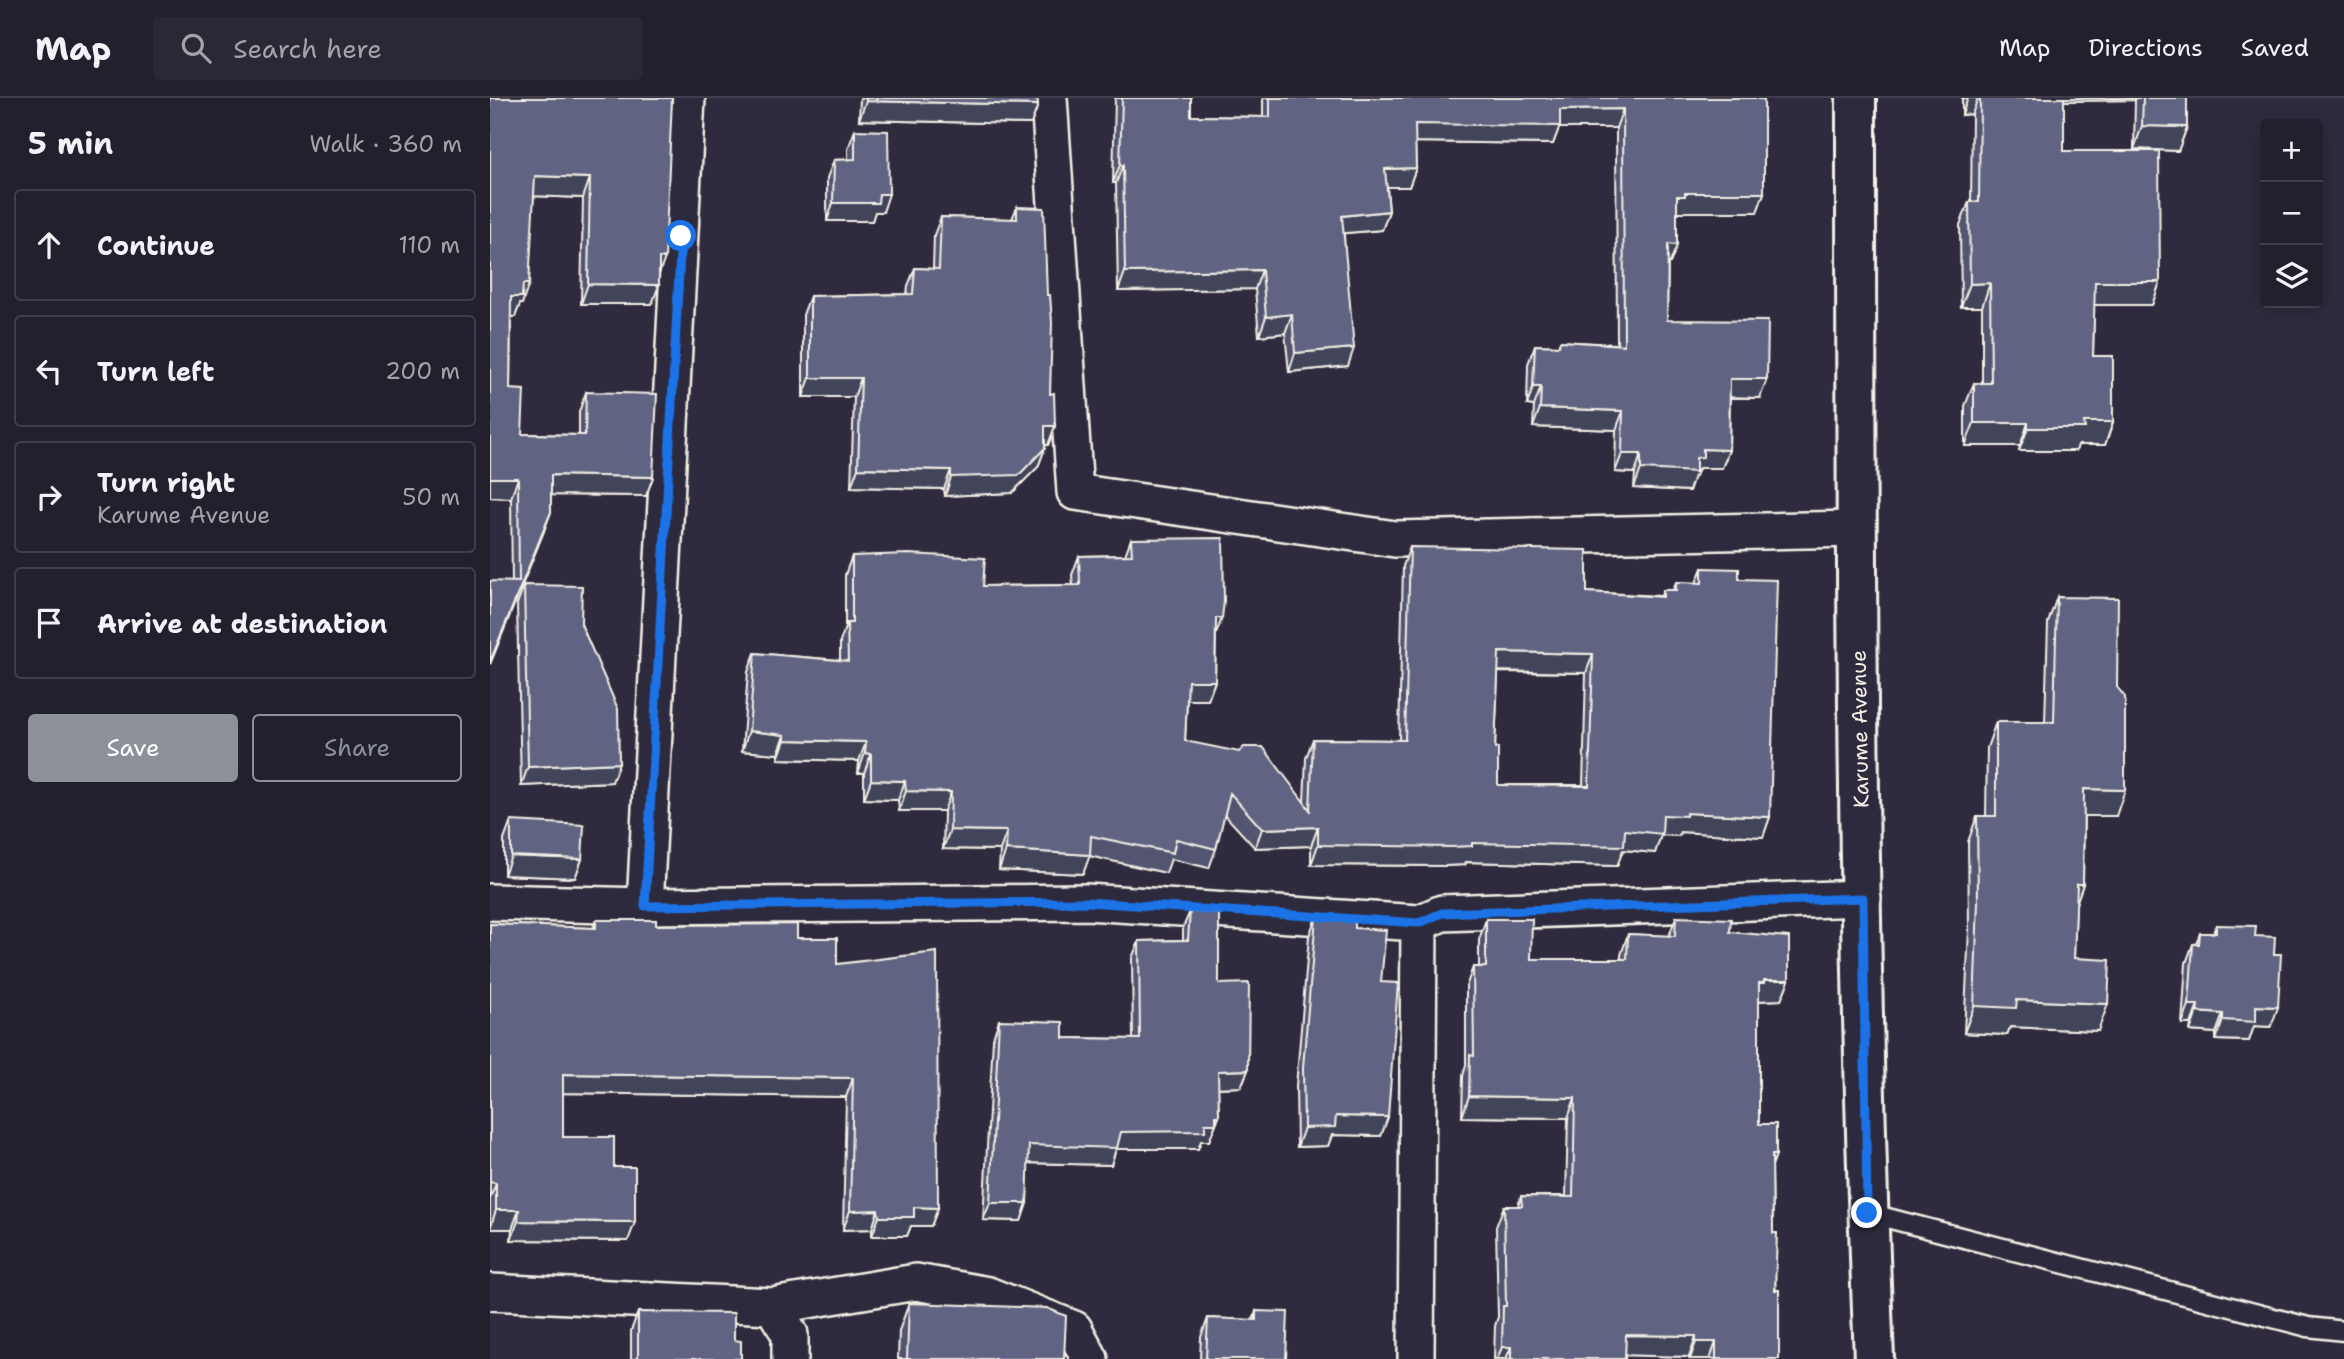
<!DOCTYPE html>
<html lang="en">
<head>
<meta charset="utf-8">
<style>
  body { margin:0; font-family:"Shantell Sans",sans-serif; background:#2b2836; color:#f1f3f6 }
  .controls { position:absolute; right:21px; top:21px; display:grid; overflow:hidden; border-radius:7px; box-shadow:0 4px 18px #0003 }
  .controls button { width:63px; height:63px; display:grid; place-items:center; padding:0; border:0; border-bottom:2px solid #403e4a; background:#23202e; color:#f1f3f6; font:35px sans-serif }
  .stop { position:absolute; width:21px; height:21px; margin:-16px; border:5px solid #1a73e8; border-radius:50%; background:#fff }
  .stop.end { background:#1a73e8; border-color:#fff; box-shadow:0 2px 7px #0008 }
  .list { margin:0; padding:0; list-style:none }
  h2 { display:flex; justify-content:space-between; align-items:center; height:91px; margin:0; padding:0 28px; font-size:30px }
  h2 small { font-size:23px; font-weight:400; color:#a3a3aa }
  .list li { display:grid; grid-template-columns:46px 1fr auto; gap:21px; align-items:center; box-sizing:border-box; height:112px; margin:0 14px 14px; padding:0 14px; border:2px solid #403e4a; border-radius:7px }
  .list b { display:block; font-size:26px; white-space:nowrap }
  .list p { margin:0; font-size:23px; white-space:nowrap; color:#a3a3aa }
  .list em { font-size:23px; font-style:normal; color:#a3a3aa }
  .actions { display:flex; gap:14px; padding:21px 28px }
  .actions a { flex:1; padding:16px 0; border:2px solid #8c9099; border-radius:7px; text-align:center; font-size:24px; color:#8c9099 }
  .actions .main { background:#8c9099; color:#fff }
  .icon { flex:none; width:38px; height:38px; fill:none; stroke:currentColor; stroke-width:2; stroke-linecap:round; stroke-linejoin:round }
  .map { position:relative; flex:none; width:1854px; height:1261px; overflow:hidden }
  header { display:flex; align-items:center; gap:42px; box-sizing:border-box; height:98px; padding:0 35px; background:#23202e; border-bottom:2px solid #403e4a }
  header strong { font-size:33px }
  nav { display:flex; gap:38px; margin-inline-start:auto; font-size:24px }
  .search { width:490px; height:63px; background:#2b2836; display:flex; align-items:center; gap:18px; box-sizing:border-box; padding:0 24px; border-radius:7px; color:#a3a3aa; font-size:26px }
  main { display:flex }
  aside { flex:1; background:#23202e }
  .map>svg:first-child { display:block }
</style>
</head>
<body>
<header>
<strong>Map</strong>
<div class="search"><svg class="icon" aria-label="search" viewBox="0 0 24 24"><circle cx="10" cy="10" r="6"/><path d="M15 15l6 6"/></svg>Search here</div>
<nav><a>Map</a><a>Directions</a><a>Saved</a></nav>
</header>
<main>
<aside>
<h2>5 min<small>Walk · 360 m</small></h2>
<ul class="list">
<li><svg class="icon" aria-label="ahead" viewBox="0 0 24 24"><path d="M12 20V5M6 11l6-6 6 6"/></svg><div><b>Continue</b></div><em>110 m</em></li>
<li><svg class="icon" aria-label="left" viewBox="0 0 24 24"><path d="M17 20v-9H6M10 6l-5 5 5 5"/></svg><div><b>Turn left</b></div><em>200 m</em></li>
<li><svg class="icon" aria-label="right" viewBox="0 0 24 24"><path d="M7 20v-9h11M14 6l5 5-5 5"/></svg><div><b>Turn right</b><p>Karume Avenue</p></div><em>50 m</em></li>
<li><svg class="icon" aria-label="arrive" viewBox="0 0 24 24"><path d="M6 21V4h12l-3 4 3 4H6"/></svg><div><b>Arrive at destination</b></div></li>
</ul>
<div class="actions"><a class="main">Save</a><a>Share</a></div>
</aside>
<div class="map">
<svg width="1854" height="1261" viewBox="0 0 1854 1261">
  <rect width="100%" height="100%" fill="#2f2a3d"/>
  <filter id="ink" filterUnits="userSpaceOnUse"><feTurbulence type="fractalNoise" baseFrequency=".0143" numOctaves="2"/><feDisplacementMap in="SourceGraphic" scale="14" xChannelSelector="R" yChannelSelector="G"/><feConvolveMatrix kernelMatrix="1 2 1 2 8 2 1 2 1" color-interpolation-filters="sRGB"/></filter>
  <g filter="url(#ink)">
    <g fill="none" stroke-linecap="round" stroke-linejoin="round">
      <g stroke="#f4f1e8" stroke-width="23">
        <path id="lane" d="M1378,1115L1818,1229L1854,1233"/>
      </g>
      <g stroke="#f4f1e8" stroke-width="40">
        <g id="street">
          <path d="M559,0L585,394L905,441L1366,431"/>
          <path d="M0,804L155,808L596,804L929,825L952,815L1373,800"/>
          <path d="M155,808L197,0"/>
          <path d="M0,1194L282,1208L300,1236V1261"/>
          <path d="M282,1208L426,1184L498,1197L584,1231L600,1261"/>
          <path d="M926,1261L929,825"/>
        </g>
      </g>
      <g stroke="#f4f1e8" stroke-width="44">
        <path id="secondary" d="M1366,0C1366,420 1366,841 1384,1261"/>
      </g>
      <use href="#lane" stroke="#2f2a3d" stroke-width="18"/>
      <use href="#street" stroke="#2f2a3d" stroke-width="35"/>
      <use href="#secondary" stroke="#2f2a3d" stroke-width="38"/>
    </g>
    <g fill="#53556f" stroke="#f4f1e8" stroke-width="2" fill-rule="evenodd">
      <path d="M0,0H182L169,176L162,206H91L93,100L44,98L32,206H30L25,219H21L20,291L32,336L89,337V314L96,294L163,379L156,398L61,397L54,433L0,566L22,484L21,400L0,399Z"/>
      <path d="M370,0H547L548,7L541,26L369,22Z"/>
      <path d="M625,0H701V18L773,19V0H1269L1274,95L1267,114H1189L1188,116H1187V147L1180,165H1178L1177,222L1270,300H1240L1239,352L1232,370H1209L1206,378H1204L1199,393L1144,390L1145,375L1125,374L1126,332L1043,329L1044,308L1037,307L1038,266L1045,247L1068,248L1070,243L1127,246L1126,30H1069L1063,46L925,44L926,70L919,89H897L899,113L892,132L854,135L858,268L799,274L795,235L769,238L765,191L628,193L626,85H623Z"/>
      <path d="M1472,0H1697V29L1688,53L1644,51L1645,2L1574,3V53L1670,184L1662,207H1604L1603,258L1623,324L1615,347H1588L1586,353H1529L1530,348H1475V308L1484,285H1492V209H1471L1470,127L1479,104H1481L1482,16L1472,17Z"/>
      <path d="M365,32L393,114H385L382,123H337V80L344,62L358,61V51Z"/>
      <path d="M527,109L565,328L558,347H555V350L548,369L522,395L455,398L454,391L361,389L364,299H313V217L320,198L417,196L418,188L425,170L443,171L444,137L451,119L522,121Z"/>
      <path d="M641,441L726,537L725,583L718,602H697L695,643L814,704L816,660L823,641L909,642L913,468L920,449L1097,494L1171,498L1173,492H1183L1186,484L1206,485L1212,470L1249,481L1280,719L1273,739L1190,734L1189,738L1171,737L1165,755L1133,752L1127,768L976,764L975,767L955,768L821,767V748L765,750L734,716L726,751L719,770L681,761L676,775L599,758L593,776L509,772L510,752L453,751L454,713H409L408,702L374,701V675H368L369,663L288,661V656L252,653L258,574L265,555L350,562V544L355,530V477L362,458L493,488L583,487L582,477L589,458L635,457ZM1008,574L1096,575L1093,687H1008L1005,650Z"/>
      <path d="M34,487L91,526L122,684L31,688L27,506Z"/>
      <path d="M1567,499L1626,718H1594L1593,786L1586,805L1584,860L1608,933L1520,929L1517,937L1474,935L1479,831L1478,744L1487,718H1496L1497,650L1506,624H1555L1558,525Z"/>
      <path d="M21,723L92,761L85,780L14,777V742Z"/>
      <path d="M700,813L729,886L758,972L751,989L728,990L729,1018L719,1043H711L708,1051H626L621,1067L538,1065L537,1105L531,1123L493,1122L503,940L509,922L573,940L643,941L642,860L649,843L693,842V830Z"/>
      <path d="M826,819L865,830L891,884L898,1019L891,1038L842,1037L838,1048L807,1049L806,988L819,838Z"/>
      <path d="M1186,819L1240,834L1299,882L1291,902L1269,903V1026L1286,1057L1282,1068L1283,1135L1289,1261H1199V1259L1135,1257V1261H1004L1005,1228L1008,1219L1006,1129L1014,1108H1028L1031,1098H1076L1078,1020L972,1019L973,978L976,967V889L983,869H989V842L996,821L1041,861H1131V857L1138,836L1179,838Z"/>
      <path d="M106,822L307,840L347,866L448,1110L441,1128H421L417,1138H382V1131L353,1132L356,999L73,995V1039L124,1069L138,1143L21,1142L22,1131H0V826L103,830Z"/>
      <path d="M1726,827L1765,838L1781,929L1764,928L1759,943L1726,942V935L1700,933L1701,926H1692L1696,865L1703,846H1706L1710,835H1723Z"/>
      <path d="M419,1205L574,1261H408L409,1233Z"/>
      <path d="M766,1213L796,1261H710L711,1239L718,1220L763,1222Z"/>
      <path d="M148,1214L244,1242L251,1261H141V1233Z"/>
    </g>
    <g fill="#43455a" stroke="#f4f1e8" stroke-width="2">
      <path d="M1478,0H1488L1482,16L1472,17Z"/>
      <path d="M1566,0H1646L1645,2L1565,3Z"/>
      <path d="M376,3L548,7L541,26L369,22Z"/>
      <path d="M1133,11L1126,30H1069L1063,46L918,44L925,26L1070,12Z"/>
      <path d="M1652,28L1697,29L1688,53L1644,51Z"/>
      <path d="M630,67H633L626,85H623Z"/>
      <path d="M926,70L919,89H888L895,71Z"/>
      <path d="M45,78L100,80L93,100L38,98Z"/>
      <path d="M1195,95H1274L1267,114H1189L1188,116H1180L1187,98Z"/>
      <path d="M389,96H399L393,114H385L382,123H337L343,105Z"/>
      <path d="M899,113L892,132L845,136L852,118Z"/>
      <path d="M1178,146L1187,147L1180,165H1171Z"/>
      <path d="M169,160H175L168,179Z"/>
      <path d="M772,172L765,191L628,193L635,174Z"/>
      <path d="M1605,184H1670L1662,207H1596Z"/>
      <path d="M1500,185L1492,209H1471L1480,186Z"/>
      <path d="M33,186H39L32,206H30L25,219L14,218L21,199Z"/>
      <path d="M98,186L169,187L162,206H91Z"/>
      <path d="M802,216L795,235L769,238L776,219Z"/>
      <path d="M864,250L858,268L799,274L805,255Z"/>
      <path d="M320,280H371L364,299H313Z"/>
      <path d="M1240,281H1277L1270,300L1233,299Z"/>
      <path d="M1043,289H1051L1044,308L1037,307Z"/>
      <path d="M1050,310L1133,313L1126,332L1043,329Z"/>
      <path d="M1594,324H1623L1615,347H1588L1586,353H1529L1538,330Z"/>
      <path d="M1484,325H1538L1530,348H1475Z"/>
      <path d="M555,328H565L558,347H549Z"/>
      <path d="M555,350L548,369L522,395L455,398L461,379Z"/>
      <path d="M1213,351L1239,352L1232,370H1209L1206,378H1204L1199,393L1144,390L1151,371L1206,360Z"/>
      <path d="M1132,356H1151L1145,375L1125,374Z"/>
      <path d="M368,370L461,372L454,391L361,389Z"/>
      <path d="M61,377L163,379L156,398L54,397Z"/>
      <path d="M0,380H28L21,400L0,399Z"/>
      <path d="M61,414L54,433L0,566V564Z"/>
      <path d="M726,520H732L725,539Z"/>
      <path d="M1009,554L1103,556L1096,575L1002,573Z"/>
      <path d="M698,583H725L718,602H691Z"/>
      <path d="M259,633L295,637L288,656L252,653Z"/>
      <path d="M295,642L376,644L369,663L288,661Z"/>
      <path d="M375,655L381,656L374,675H368Z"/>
      <path d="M129,665L122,684L31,688L38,669Z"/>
      <path d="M381,682L415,683L408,702L374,701Z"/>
      <path d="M1594,691L1635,692L1626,718H1585Z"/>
      <path d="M416,693L461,694L454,713H409Z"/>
      <path d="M1196,715L1280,719L1273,739L1190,734L1189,738L1171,737L1165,755L1133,752L1127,768L976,764L975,767L955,768L821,767L828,747L982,745L1135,732L1173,717Z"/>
      <path d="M828,729L821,748L765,750L772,731Z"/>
      <path d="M460,732L517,733L510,752L453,751Z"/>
      <path d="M516,752L600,757L593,776L509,772Z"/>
      <path d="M21,758L92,761L85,780L14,777Z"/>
      <path d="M1587,786H1593L1584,812Z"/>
      <path d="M1274,882H1299L1291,902L1267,903L1269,885Z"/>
      <path d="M1527,902L1618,906L1608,933L1520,929L1517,937L1474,935L1484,908Z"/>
      <path d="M1699,907H1708L1701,926H1692Z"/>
      <path d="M1766,908L1788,909L1781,929L1764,928L1759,943L1726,942L1733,922Z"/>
      <path d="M1707,914L1733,916L1726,935L1700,933Z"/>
      <path d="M758,972L751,989L722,990L728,973Z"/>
      <path d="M73,976L363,980L356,999L67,995Z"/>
      <path d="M979,998L1085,1000L1078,1020L972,1019Z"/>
      <path d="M726,1018H729L719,1043H711L708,1051H626L621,1067L532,1065L539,1047L631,1034Z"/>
      <path d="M846,1018L898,1019L891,1038L842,1037L838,1048L807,1049L814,1030Z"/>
      <path d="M0,1084L6,1085L0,1101Z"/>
      <path d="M500,1105H537L531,1123L493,1122Z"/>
      <path d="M424,1109L448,1110L441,1128H421L417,1138H382L389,1119Z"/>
      <path d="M6,1112H29L22,1131H0Z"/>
      <path d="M388,1112L382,1131L353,1132L360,1113Z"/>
      <path d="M28,1123L145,1124L138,1143L21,1142Z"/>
      <path d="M1136,1237L1206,1238L1199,1259L1128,1257Z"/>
      <path d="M1206,1244H1226L1220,1261H1200Z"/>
      <path d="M1012,1249H1021L1016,1261H1007Z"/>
    </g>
    <g fill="#606381" stroke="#f4f1e8" stroke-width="2" fill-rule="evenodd">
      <path d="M0,0H182L175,160H169V187L98,186L100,80L45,78L39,186H33L32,199H21L20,291L34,292L32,336L95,337L96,294L167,296L163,379L61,377V414L0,564V483L29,484L28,380H0Z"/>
      <path d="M376,0H547L548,7L376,3Z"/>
      <path d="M632,0H701V18L780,19V0H1269V1H1274V95H1195V98H1187V147L1178,146L1177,222L1278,223L1277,281H1240L1239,352L1213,351V359L1206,360V374L1151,371V356H1132L1133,313L1050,310L1051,289H1043L1045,247L1069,248L1070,243L1134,247L1133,11L1070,12V28L925,26L926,70L895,71L899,113L852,118L864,250L805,255L802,216L776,219L772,172L635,174L633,67H630Z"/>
      <path d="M1490,0H1574V53H1669L1670,184H1605L1603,258H1623V324H1594L1595,330H1538V325H1484V285H1501L1500,185L1480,186L1479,104H1489Z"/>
      <path d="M1653,0H1697V29L1652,28Z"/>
      <path d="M365,32L398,33L399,96H389L388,105H343L344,62L365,61Z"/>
      <path d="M527,109L554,110L557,197H560L562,224L560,296L564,295L565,328H555V350L529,377L461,379V372L368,370L371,280H320V198L423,196L425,170L449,171L451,119L527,121Z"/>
      <path d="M733,440L734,503L732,520H726L725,583H698L695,643L749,654L754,649H773L820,712L823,641L915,642L920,449L1097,452V494L1173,499V492H1186V484L1212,485V470L1249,471V481L1287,482L1280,719L1196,715V718L1173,717L1172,736L1135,732L1134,748L982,745V748L962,749L828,747V729L772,731L740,695L726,751L686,741L683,755L601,738L600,757L516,752L517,733L460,732L461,694L416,693L415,683L381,682V656L375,655L376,644L295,642V637L259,633L265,555L358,563L357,525H362V458L418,456L495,460L493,488L590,487L589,458L642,457L641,441ZM1009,554L1103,556L1099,688L1008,687V650H1005Z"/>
      <path d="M34,487L92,488L91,526L128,611L129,665L38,669Z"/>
      <path d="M1567,499L1628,500L1627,589L1635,599V692L1594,691L1593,786H1587L1584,860L1620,862L1618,906L1527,902L1526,910L1484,908L1488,804L1487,718H1506V624H1564Z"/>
      <path d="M21,723L94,727L92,761L21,758Z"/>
      <path d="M700,813L729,815V886L759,885L758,972L728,973L729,1018H726V1026H715V1033L631,1034L627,1050L539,1047L537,1105H500L509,922L573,924V940L650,941L649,843L698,842Z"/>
      <path d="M826,819L865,822V830L896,832L891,884L908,885L898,1019L846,1018L845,1029L814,1030L813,969Z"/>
      <path d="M1186,819L1241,821L1240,834L1299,839V882H1274V885H1269V1026H1286V1057H1282L1283,1135H1287L1285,1192H1289V1261H1226V1244H1206V1238L1136,1237L1135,1261H1021V1249H1012L1013,1208H1016L1014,1108H1032L1031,1098L1083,1099L1085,1000L979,998L980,957L984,958L983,869H996V821H1042L1041,861H1137L1138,836L1185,838Z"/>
      <path d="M106,822H166V827L307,826V840H347V866L447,854L448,1110L424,1109V1119H389L388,1112L360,1113L363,980L73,976V1039H124V1069H145V1124L28,1123L29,1112H6V1085L0,1084V826L106,830Z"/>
      <path d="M1726,827L1766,828L1765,838L1785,839L1784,856H1791L1788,909L1766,908V924L1733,922V916L1707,914L1708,907H1699L1703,846H1709L1710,835H1726Z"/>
      <path d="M419,1205L557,1210L576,1218L574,1261H417Z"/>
      <path d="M766,1213L798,1214L796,1261H716L718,1220L766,1222Z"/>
      <path d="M148,1214L244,1215V1242L251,1243V1261H148Z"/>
    </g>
  </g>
  <g fill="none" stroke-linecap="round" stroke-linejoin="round" filter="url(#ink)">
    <path stroke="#1a73e8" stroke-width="9" d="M191,138L155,808L596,804L929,825L952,815L1373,800L1377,1115"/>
  </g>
  <g text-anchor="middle" stroke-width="6" stroke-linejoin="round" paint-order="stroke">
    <g font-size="21" fill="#f4f1e8" stroke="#2f2a3d">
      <text transform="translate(1370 631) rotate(-91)" y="7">Karume Avenue</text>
    </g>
  </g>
</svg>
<div class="controls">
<button>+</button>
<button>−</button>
<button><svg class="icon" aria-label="layers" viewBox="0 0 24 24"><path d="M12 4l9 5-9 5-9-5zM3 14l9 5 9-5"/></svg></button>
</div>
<div class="stop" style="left:191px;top:138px"></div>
<div class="stop end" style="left:1377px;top:1115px"></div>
</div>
</main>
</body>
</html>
